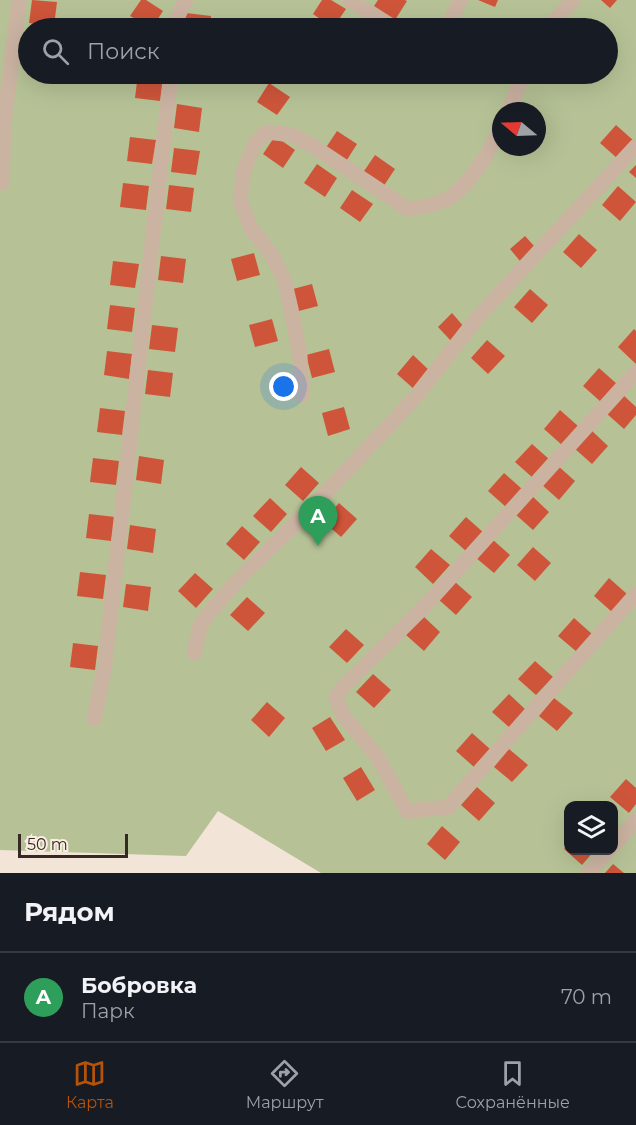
<!DOCTYPE html>
<html lang="ru">
<head>
<meta charset="utf-8">
<style>
  body { margin:0; font-family:Montserrat,sans-serif; background:#20242c; color:#f1f3f6 }
  .controls { position:absolute; right:18px; bottom:18px; display:grid; overflow:hidden; border-radius:12px; box-shadow:0 6px 24px #0002 }
  .controls button { width:54px; height:54px; display:grid; place-items:center; padding:0; border:0; border-bottom:2px solid #363941; background:#171b24; color:#f1f3f6; font:30px sans-serif }
  .compass { position:absolute; left:492px; top:102px; width:54px; height:54px; border-radius:50%; background:#171b24; box-shadow:0 6px 24px #0002; rotate:289deg }
  .scale { position:absolute; left:18px; bottom:15px; width:110px; box-sizing:border-box; padding-left:6px; border:3px solid #352925; border-top:0; font-size:16px; line-height:21px; white-space:nowrap; color:#352925; -webkit-text-stroke:4px #faeee3; paint-order:stroke }
  .you { position:absolute; left:284px; top:387px; width:21px; height:21px; margin:-15px; border:4px solid #fff; border-radius:50%; background:#1a73e8; box-shadow:0 0 0 9px #1a73e833 }
  .badge { display:grid; place-items:center; width:39px; height:39px; border-radius:50%; background:#b45309; color:#fff; font-size:20px; font-weight:700 }
  .pin { position:absolute; translate:-50% -50px; filter:drop-shadow(0 2px 3px #0008) }
  .pin::after { content:''; position:absolute; top:32px; width:21px; height:18px; background:inherit; clip-path:polygon(0 0,100% 0,50% 100%) }
  .list { margin:0; padding:0; list-style:none }
  h2 { display:flex; justify-content:space-between; align-items:center; height:78px; margin:0; padding:0 24px; font-size:26px }
  h2 small { font-size:20px; font-weight:400; color:#9ea1a6 }
  .list li { display:grid; grid-template-columns:39px 1fr auto; gap:18px; align-items:center; box-sizing:border-box; height:90px; padding:0 24px; border-top:2px solid #363941 }
  .list b { display:block; font-size:22px; white-space:nowrap }
  .list p { margin:0; font-size:20px; white-space:nowrap; color:#9ea1a6 }
  .list em { font-size:20px; font-style:normal; color:#9ea1a6 }
  .icon { flex:none; width:33px; height:33px; fill:none; stroke:currentColor; stroke-width:2; stroke-linecap:round; stroke-linejoin:round }
  .map { position:relative; flex:none; width:636px; height:873px; overflow:hidden }
  .search { position:absolute; background:#171b24; box-shadow:0 6px 24px #0002; left:18px; right:18px; top:18px; height:66px; display:flex; align-items:center; gap:15px; box-sizing:border-box; padding:0 21px; border-radius:33px; color:#9ea1a6; font-size:22px }
  .sheet { height:168px; background:#171b24 }
  nav { display:flex; justify-content:space-around; align-items:center; box-sizing:border-box; height:84px; border-top:2px solid #363941; background:#171b24; font-size:16px; color:#9ea1a6 }
  nav a { display:grid; justify-items:center; gap:3px }
  nav .on { color:#b45309 }
  .map>svg:first-child { display:block }
</style>
</head>
<body>
<div class="map">
<svg width="636" height="873" viewBox="0 0 636 873">
  <rect width="100%" height="100%" fill="#f2e4d7"/>
  <path fill="#b6c296" fill-rule="evenodd" d="M0,0H636V873H321L218,811L186,856L0,850ZM28,28H608V74H28ZM501,111H537V147H501ZM568,806H614V850H568Z"/>
  <g fill="#ce553a">
    <path d="M32,0L57,2L54,26L29,23Z"/>
    <path d="M141,0H146L163,11L152,28L130,16Z"/>
    <path d="M322,0H331L346,9L333,28L313,14Z"/>
    <path d="M378,0H405L407,1L395,20L374,6Z"/>
    <path d="M478,0H498L495,7Z"/>
    <path d="M601,0H617L610,8Z"/>
    <path d="M186,13L211,16L210,28H184Z"/>
    <path d="M138,74L163,77L160,101L135,98Z"/>
    <path d="M179,74H205L204,82L179,79Z"/>
    <path d="M269,83L290,97L277,115L257,102Z"/>
    <path d="M177,104L202,108L199,132L174,128Z"/>
    <path d="M616,125L634,141L618,159L600,143Z"/>
    <path d="M337,131L357,144L345,163L325,149Z"/>
    <path d="M275,136L295,150L283,168L263,154Z"/>
    <path d="M130,137L156,140L152,164L127,161Z"/>
    <path d="M174,148L200,151L196,175L171,172Z"/>
    <path d="M375,155L395,169L383,187L362,174Z"/>
    <path d="M317,164L337,178L325,197L304,183Z"/>
    <path d="M636,165V178L629,172Z"/>
    <path d="M123,183L149,186L146,210L120,207Z"/>
    <path d="M169,185L194,188L191,212L166,209Z"/>
    <path d="M618,186L636,202L620,221L602,205Z"/>
    <path d="M352,190L373,204L360,222L340,208Z"/>
    <path d="M579,234L597,250L581,268L563,252Z"/>
    <path d="M525,236L535,247L520,261L510,249Z"/>
    <path d="M254,253L260,275L237,281L231,259Z"/>
    <path d="M161,256L186,259L183,283L158,280Z"/>
    <path d="M113,261L139,264L135,288L110,285Z"/>
    <path d="M312,284L318,306L295,312L289,290Z"/>
    <path d="M530,289L548,305L532,323L514,307Z"/>
    <path d="M110,305L135,308L132,332L107,329Z"/>
    <path d="M452,313L465,328L451,341L438,327Z"/>
    <path d="M272,319L278,341L255,347L249,325Z"/>
    <path d="M152,325L178,328L175,352L149,349Z"/>
    <path d="M634,329L636,331V364L618,347Z"/>
    <path d="M487,340L505,356L488,374L471,358Z"/>
    <path d="M329,349L335,372L312,378L306,355Z"/>
    <path d="M107,351L132,354L129,379L104,375Z"/>
    <path d="M413,355L431,372L415,390L397,374Z"/>
    <path d="M599,368L617,384L601,402L583,386Z"/>
    <path d="M148,370L173,373L170,397L145,394Z"/>
    <path d="M622,394L636,407V415L624,429L606,413Z"/>
    <path d="M344,407L350,429L328,436L322,413Z"/>
    <path d="M100,408L125,411L122,435L97,432Z"/>
    <path d="M560,410L578,426L562,445L544,429Z"/>
    <path d="M591,430L608,446L592,464L574,448Z"/>
    <path d="M532,444L550,460L533,478L515,462Z"/>
    <path d="M139,456L164,460L161,484L136,480Z"/>
    <path d="M93,458L119,461L116,485L90,482Z"/>
    <path d="M557,465L575,481L559,500L541,484Z"/>
    <path d="M301,467L319,483L303,501L285,485Z"/>
    <path d="M504,473L522,489L506,507L488,491Z"/>
    <path d="M531,495L549,512L533,530L515,514Z"/>
    <path d="M270,498L287,514L271,532L253,516Z"/>
    <path d="M339,503L357,519L341,537L323,521Z"/>
    <path d="M89,514L115,517L111,541L86,538Z"/>
    <path d="M466,517L484,533L467,552L449,536Z"/>
    <path d="M130,525L156,529L153,553L127,549Z"/>
    <path d="M242,526L260,542L244,560L226,544Z"/>
    <path d="M492,539L510,555L494,573L475,557Z"/>
    <path d="M533,547L551,563L535,581L517,565Z"/>
    <path d="M431,549L450,565L433,584L415,567Z"/>
    <path d="M80,572L106,575L103,599L77,596Z"/>
    <path d="M195,573L213,589L196,608L178,591Z"/>
    <path d="M609,578L627,594L612,612L594,596Z"/>
    <path d="M454,581L472,597L456,615L438,599Z"/>
    <path d="M126,584L151,587L148,611L123,607Z"/>
    <path d="M247,597L265,613L248,631L230,615Z"/>
    <path d="M423,616L440,632L424,651L406,635Z"/>
    <path d="M574,618L592,634L577,652L558,636Z"/>
    <path d="M346,629L364,645L347,663L329,647Z"/>
    <path d="M73,643L98,646L95,670L70,667Z"/>
    <path d="M535,661L553,677L536,695L518,679Z"/>
    <path d="M373,674L391,690L374,708L356,692Z"/>
    <path d="M509,694L526,710L510,728L492,712Z"/>
    <path d="M554,698L573,713L557,731L539,716Z"/>
    <path d="M267,702L285,718L269,737L251,720Z"/>
    <path d="M330,717L345,740L326,751L312,728Z"/>
    <path d="M472,733L490,749L474,767L456,751Z"/>
    <path d="M509,749L528,765L512,782L494,767Z"/>
    <path d="M361,767L375,790L357,801L343,778Z"/>
    <path d="M626,779L636,788V804L629,813L610,797Z"/>
    <path d="M477,787L495,803L479,821L461,805Z"/>
    <path d="M442,826L460,842L445,860L427,844Z"/>
    <path d="M568,844V850H595L582,865L564,849Z"/>
    <path d="M613,864L624,873H605Z"/>
  </g>
  <g fill="none" stroke-linecap="round" stroke-linejoin="round">
    <g stroke="#cbb3a2" stroke-width="15">
      <path d="M349,0L395,28"/>
      <path d="M176,28L177,18L186,0"/>
      <path d="M447,28L460,0"/>
      <path d="M548,28L573,0"/>
      <path d="M508,111L524,74"/>
      <path d="M2,183L4,123L19,0"/>
      <path d="M302,395L300,356L291,309L284,279L270,252L251,229L240,199L244,170L255,143L267,132L292,135L313,146L408,209C420,207 434,206 445,200C469,188 490,151 501,126"/>
      <path d="M194,653L200,626L209,613L238,580L318,501L412,401L478,317L636,146"/>
      <path d="M94,719L104,671L171,74"/>
      <path d="M448,807L636,594"/>
      <path d="M450,807L407,811L377,756L343,715L336,697L344,686L424,607L636,372"/>
      <path d="M614,845L636,820"/>
      <path d="M589,873L609,850"/>
    </g>
  </g>
</svg>
<div class="controls">
<button><svg class="icon" aria-label="layers" viewBox="0 0 24 24"><path d="M12 4l9 5-9 5-9-5zM3 14l9 5 9-5"/></svg></button>
</div>
<svg class="compass" viewBox="-18 -18 36 36"><path d="M0-13l5 13h-10z" fill="#e53935"/><path d="M0 13l5-13h-10z" fill="#9ea1a6"/></svg>
<div class="scale">50 m</div>
<div class="you"></div>
<div class="pin badge" style="left:318px;top:546px;background:#2e9e5b">A</div>
<div class="search"><svg class="icon" aria-label="search" viewBox="0 0 24 24"><circle cx="10" cy="10" r="6"/><path d="M15 15l6 6"/></svg>Поиск</div>
</div>
<section class="sheet">
<h2>Рядом<small></small></h2>
<ul class="list">
<li><span class="badge" style="background:#2e9e5b">A</span><div><b>Бобровка</b><p>Парк</p></div><em>70 m</em></li>
</ul>
</section>
<nav>
<a class="on"><svg class="icon" aria-label="map" viewBox="0 0 24 24"><path d="M3 6l6-2 6 2 6-2v14l-6 2-6-2-6 2zM9 4v14M15 6v14"/></svg>Карта</a>
<a><svg class="icon" aria-label="directions" viewBox="0 0 24 24"><path d="M12 3l9 9-9 9-9-9zM9 14v-3h6M13 9l2 2-2 2"/></svg>Маршрут</a>
<a><svg class="icon" aria-label="saved" viewBox="0 0 24 24"><path d="M7 4h10v16l-5-4-5 4z"/></svg>Сохранённые</a>
</nav>
</body>
</html>
